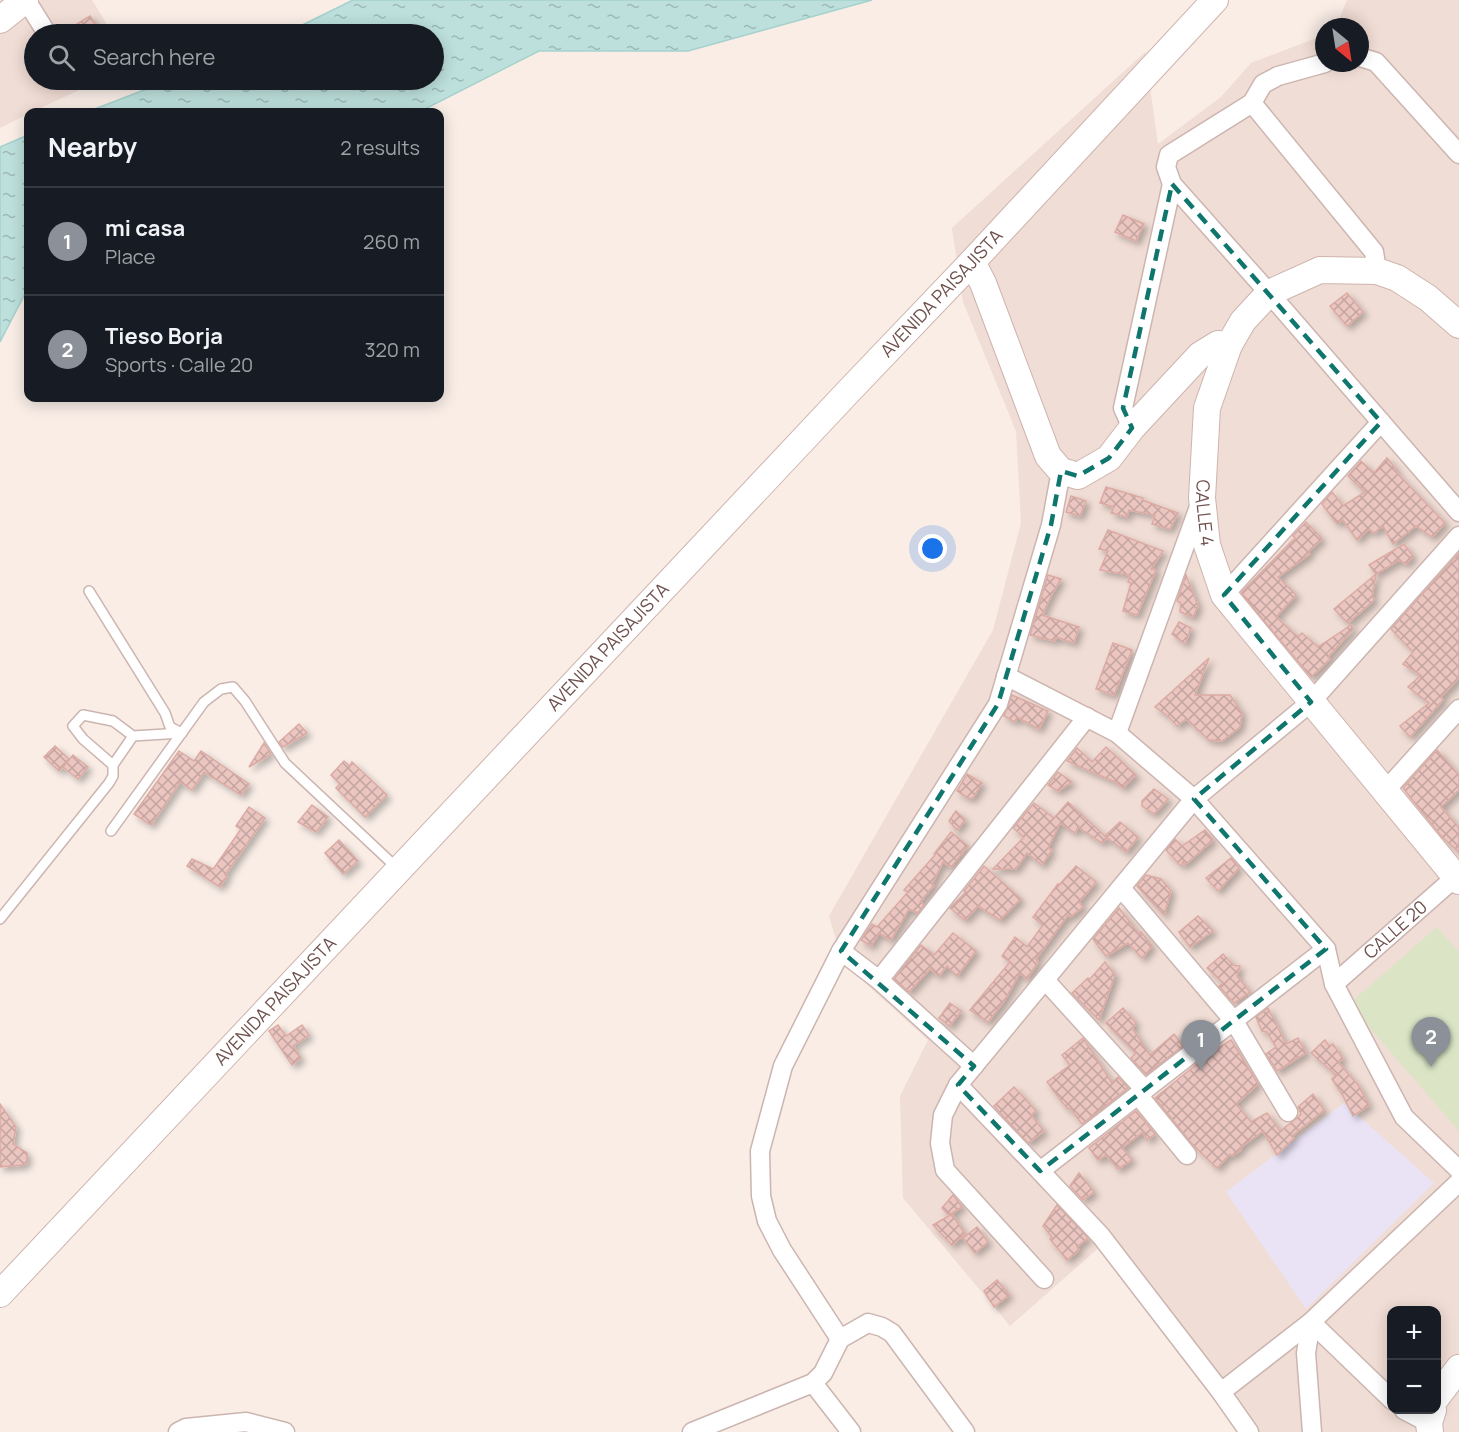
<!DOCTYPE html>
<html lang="en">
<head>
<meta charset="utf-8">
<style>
  body { margin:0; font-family:Manrope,sans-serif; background:#242831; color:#f1f3f6 }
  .controls { position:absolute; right:18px; bottom:18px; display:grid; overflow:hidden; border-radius:12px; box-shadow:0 3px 15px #0003 }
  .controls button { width:54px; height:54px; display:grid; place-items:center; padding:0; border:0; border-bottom:2px solid #363941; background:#171b24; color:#f1f3f6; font:30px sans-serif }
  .compass { position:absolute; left:1315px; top:18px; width:54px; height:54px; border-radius:50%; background:#171b24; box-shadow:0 3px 15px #0003; rotate:150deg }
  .you { position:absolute; left:933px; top:549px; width:21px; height:21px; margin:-15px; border:4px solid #fff; border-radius:50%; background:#1a73e8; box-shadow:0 0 0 9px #1a73e833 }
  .badge { display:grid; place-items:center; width:39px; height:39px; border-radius:50%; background:#8c9099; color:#fff; font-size:20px; font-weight:700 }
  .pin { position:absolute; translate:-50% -50px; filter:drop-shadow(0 2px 3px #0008) }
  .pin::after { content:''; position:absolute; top:32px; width:21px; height:18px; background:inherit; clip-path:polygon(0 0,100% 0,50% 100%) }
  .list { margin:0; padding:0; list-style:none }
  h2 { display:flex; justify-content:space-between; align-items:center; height:78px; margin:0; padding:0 24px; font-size:26px }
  h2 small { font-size:20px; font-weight:400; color:#9ea1a6 }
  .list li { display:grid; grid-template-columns:39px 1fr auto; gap:18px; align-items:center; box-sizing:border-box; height:108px; padding:0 24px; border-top:2px solid #363941 }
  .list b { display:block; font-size:22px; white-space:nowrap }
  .list p { margin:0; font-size:20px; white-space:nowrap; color:#9ea1a6 }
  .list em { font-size:20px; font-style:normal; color:#9ea1a6 }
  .icon { flex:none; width:33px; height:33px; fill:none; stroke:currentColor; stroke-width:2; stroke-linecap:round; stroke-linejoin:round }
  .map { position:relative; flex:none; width:1459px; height:1432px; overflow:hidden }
  .search { position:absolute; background:#171b24; box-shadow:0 3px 15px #0003; left:24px; top:24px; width:420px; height:66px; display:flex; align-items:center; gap:15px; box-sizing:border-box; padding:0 21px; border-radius:33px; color:#9ea1a6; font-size:22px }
  .panel { position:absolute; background:#171b24; box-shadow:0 3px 15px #0003; left:24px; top:108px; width:420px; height:294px; border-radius:12px }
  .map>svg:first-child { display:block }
</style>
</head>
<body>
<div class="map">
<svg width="1459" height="1432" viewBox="0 0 1459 1432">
  <defs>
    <pattern id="water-ripples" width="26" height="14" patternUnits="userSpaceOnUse" patternTransform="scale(1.5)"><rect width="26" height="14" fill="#bde0dc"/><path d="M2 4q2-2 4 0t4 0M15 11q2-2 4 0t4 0" fill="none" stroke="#9eb8b5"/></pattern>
    <pattern id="building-cross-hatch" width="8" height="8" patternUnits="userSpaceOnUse" patternTransform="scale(1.5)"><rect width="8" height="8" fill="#ebc6c1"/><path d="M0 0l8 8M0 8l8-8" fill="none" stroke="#c3a39f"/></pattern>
    <filter id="shadow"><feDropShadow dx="4" dy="4" stdDeviation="3" flood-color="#0004"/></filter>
  </defs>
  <rect width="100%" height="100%" fill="#f9ede6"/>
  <g fill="#f0ddd5" fill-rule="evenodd">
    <path d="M0,0H92L113,34H34V80H101L32,112H28V114L0,128Z"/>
    <path d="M1347,0H1459V1432H1253L1102,1245L1010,1326L903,1198L900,1096L928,1040L843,963L829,916L993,630L1021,523L1016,431L963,302L952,228L1145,52L1158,144L1221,97L1251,63L1324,35V63H1360V27H1336ZM1392,1310H1436V1410H1392Z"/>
  </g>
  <path fill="#eae3f6" d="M1344,1103L1434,1183L1306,1309L1226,1192Z"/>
  <path fill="#dbe5c6" d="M1437,927L1459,952V1131L1349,1004Z"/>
  <g fill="url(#water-ripples)" stroke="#a4d1cc" stroke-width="1.5">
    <path d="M353,0H872L688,51H539L419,112H87L170,80H434V34H284Z"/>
    <path d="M28,135V288L0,342V147Z"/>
  </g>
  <g fill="url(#building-cross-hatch)" stroke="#dcaaa3" stroke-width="1.5" filter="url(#shadow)">
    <path d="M90,16L97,27L84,34H61Z"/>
    <path d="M1123,215L1144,224L1136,241L1115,232Z"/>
    <path d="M1347,293L1363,312L1347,326L1330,306Z"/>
    <path d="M1387,458L1397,470L1395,471L1445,523L1432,537L1416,526L1393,544L1383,526L1374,533L1369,529L1357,540L1343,520L1337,524L1322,504L1332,492L1343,506L1365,492L1348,476L1361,461L1374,473Z"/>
    <path d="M1106,487L1143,498L1142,500L1178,513L1170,529L1152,524L1155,515L1129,510L1127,517L1111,513L1114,507L1100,503Z"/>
    <path d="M1071,496L1086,501L1080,516L1066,512Z"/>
    <path d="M1306,522L1322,539L1308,552L1310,554L1278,577L1296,595L1276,617L1298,637L1302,633L1318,647L1351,625L1353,629L1328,657L1330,659L1311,677L1241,593L1293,540L1296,539L1293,536Z"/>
    <path d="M1108,530L1163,551L1151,569L1156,570L1137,615L1123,611L1131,583L1128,582L1130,575L1100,570L1108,551L1099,549Z"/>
    <path d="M1404,544L1413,556L1406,564L1399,560L1376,574L1372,596L1374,600L1348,623L1334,609L1376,574L1369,565Z"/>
    <path d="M1459,553V678L1441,697L1443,700L1410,737L1400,726L1429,703L1408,687L1421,675L1403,664L1413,652L1391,629Z"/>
    <path d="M1048,575L1061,579L1052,594L1042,615L1079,627L1074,643L1056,637L1055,641L1030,635Z"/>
    <path d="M1186,575L1198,606L1193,617L1180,612L1181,603L1177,601Z"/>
    <path d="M1179,622L1191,628L1185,644L1172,634Z"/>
    <path d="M1113,643L1132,650L1114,695L1096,689Z"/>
    <path d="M1209,658L1195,695H1230L1242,713L1240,727L1222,741L1209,740L1186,719L1177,726L1168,716L1155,707Z"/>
    <path d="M1012,695L1048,711L1039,729L1017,717L1015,722L1004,716Z"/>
    <path d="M299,724L307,733L283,747L279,742Z"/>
    <path d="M264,743L271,754L249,767Z"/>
    <path d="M55,746L69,759L59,771L44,757Z"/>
    <path d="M1106,747L1136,775L1123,788L1115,782L1067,761L1077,748L1092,762Z"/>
    <path d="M1437,750L1459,775V790L1441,807L1459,828V852L1442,837L1403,788Z"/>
    <path d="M179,751L194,761L201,751L249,784L241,795L204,772L192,790L180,782L151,825L134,814Z"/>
    <path d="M73,755L88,767L78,779L63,767Z"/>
    <path d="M344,761L350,766L352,762L387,795L365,817L336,788L340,784L331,775Z"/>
    <path d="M1058,772L1072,782L1058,791L1048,785Z"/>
    <path d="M967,774L982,783L973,798H968L957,791Z"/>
    <path d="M1154,789L1168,799L1154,814L1142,806V801Z"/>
    <path d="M1068,802L1107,838L1102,843L1078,827L1075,833L1060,823L1048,848L1052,850L1042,865L1027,853L1016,869H993L1024,837L1013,828L1034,803L1054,818Z"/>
    <path d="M312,805L328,817L316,832L298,822Z"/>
    <path d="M249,807L265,818L225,875L227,876L220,887L187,866L192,859L213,869L214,868L241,829L236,826Z"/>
    <path d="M956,811L965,820L957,830L949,821Z"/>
    <path d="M1120,822L1138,837L1126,852L1105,836Z"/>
    <path d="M1205,830L1213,840L1185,865L1183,861L1181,866L1166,850L1175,839L1182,846Z"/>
    <path d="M951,832L968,846L951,867L943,862L932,884L934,885L920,902L924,905L918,913L909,909L891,940L879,933L871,946L861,940L872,924L877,927L908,892L904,890L935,855L934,854Z"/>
    <path d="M339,840L358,861L343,874L325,853Z"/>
    <path d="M1231,858L1239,868L1218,891L1206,878Z"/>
    <path d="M984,866L1021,899L1000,920L978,906L965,920L950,908L966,892L964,891Z"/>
    <path d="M1076,866L1096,882L1079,902L1083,907L1070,917L1068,915L1036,959L1038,962L1027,979L1020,973L1004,1001L988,1022L970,1010L1010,962L1002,956L1015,937L1027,947L1043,925L1033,917L1058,884L1059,885Z"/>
    <path d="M1146,875L1161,879L1171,891L1164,915L1137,886Z"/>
    <path d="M1119,908L1139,934L1141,932L1152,946L1142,958L1128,943L1106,956L1093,939Z"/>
    <path d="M1198,916L1213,931L1190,947L1179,932Z"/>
    <path d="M953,933L976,951L957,976L947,966L939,976L930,969L909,992L894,979L921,945L934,955Z"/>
    <path d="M1223,954L1233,965L1240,966L1237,976L1250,992L1234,1003L1219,986L1223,983L1207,968Z"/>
    <path d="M1105,962L1115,975L1099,1020L1072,993L1088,978L1089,980Z"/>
    <path d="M950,1003L961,1011L950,1026L939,1018Z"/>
    <path d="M1123,1008L1136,1023L1132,1028L1150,1055L1174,1034L1183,1046L1146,1074L1131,1058L1136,1053L1106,1023Z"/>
    <path d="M1268,1008L1286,1044L1298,1038L1306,1053L1277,1071L1266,1054L1276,1047L1267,1032L1262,1031L1256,1017Z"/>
    <path d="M278,1025L286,1036L302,1025L309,1035L293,1046L301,1058L292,1065L269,1031Z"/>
    <path d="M1083,1038L1112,1083L1118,1077L1128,1088L1082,1124L1070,1108L1068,1109L1062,1102L1047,1082L1070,1065L1062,1055Z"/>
    <path d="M1231,1040L1258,1084L1236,1104L1251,1122L1267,1113L1280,1131L1297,1118L1301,1114L1298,1107L1313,1094L1324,1110L1292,1136L1294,1138L1277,1155L1263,1131L1240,1148L1241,1150L1232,1156L1230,1154L1217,1168L1193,1145L1155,1098L1213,1051Z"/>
    <path d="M1325,1040L1329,1046L1333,1044L1343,1059L1338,1062L1358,1085L1369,1105L1353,1116L1342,1094L1332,1079L1336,1075L1311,1053Z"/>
    <path d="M1014,1087L1036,1111L1031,1115L1044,1131L1028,1143L994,1106Z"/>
    <path d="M0,1104L16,1127L13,1144L27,1153V1162L23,1165L0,1167Z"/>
    <path d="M1136,1111L1155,1134L1147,1140L1143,1132L1122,1148L1132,1160L1118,1169L1106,1155L1098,1160L1089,1148Z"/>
    <path d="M1079,1173L1094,1192L1083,1200L1070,1186Z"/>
    <path d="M953,1195L962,1207L949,1215L942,1208Z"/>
    <path d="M1057,1205L1088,1238L1077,1247L1079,1250L1067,1260L1050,1239L1052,1237L1043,1226Z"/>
    <path d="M952,1214L965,1234L952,1245L933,1225Z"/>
    <path d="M977,1227L988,1242L975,1253L963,1238Z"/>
    <path d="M997,1280L1009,1295L994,1307L984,1291Z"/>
  </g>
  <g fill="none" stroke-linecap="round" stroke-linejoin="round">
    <g stroke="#ccb5b0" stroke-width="12">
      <g id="lane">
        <path d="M89,591L165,713L170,727L180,732"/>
        <path d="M133,736L113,765L83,739L73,726L83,715L113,721L133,736L182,733"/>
        <path d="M111,831L204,702L221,689L233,687L245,701L285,763L397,868"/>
        <path d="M0,919L109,783L113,776V765"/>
      </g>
    </g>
    <g stroke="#ccb5b0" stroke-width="21">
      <g id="street">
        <path d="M26,0L46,32"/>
        <path d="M1360,57L1376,62L1459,154"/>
        <path d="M1325,63L1278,76L1263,84L1252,103L1169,155L1166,167L1172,184L1269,293L1459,512"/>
        <path d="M1252,103L1374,252L1377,271"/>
        <path d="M1132,428L1123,408L1172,184"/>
        <path d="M1224,595L1381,422"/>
        <path d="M1006,676L1117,733L1194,799L1326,949L1334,984L1404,1117L1459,1170"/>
        <path d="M1117,733L1200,504"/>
        <path d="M1385,791L1459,709"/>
        <path d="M1121,888L1234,1021L1288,1112"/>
        <path d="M841,951L879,980L974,1066"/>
        <path d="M879,980L1087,717"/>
        <path d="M1045,980L1145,1090"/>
        <path id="s1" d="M1334,984L1459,874"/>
        <path d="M958,1085L1040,1171L1326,949"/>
        <path d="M1138,1095L1187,1155"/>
        <path d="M1040,1171L1101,1236L1221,1392L1249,1432"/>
        <path d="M1044,1279L945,1170L940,1143L943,1115L958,1085L1194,799L1311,702L1459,536"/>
        <path d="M1311,1322L1392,1400"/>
        <path d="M1311,1322L1306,1353L1312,1432"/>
        <path d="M840,1339L782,1250L767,1221L761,1196L760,1151L783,1066L841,951L998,704L1051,525L1061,471"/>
        <path d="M813,1383L851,1432"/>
        <path d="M1221,1392L1311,1322L1459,1182"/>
        <path d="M1404,1410L1429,1423"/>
        <path d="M178,1432L186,1428L246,1422L285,1432"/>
        <path d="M692,1432L813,1383L823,1373L840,1339L868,1323L882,1327L892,1333L965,1432"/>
      </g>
    </g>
    <g stroke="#ceb4ae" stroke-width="28">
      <g id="secondary">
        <path d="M0,20L25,0"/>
        <path d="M972,262L983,283L1048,456L1061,471L1078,476L1109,458L1132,428L1200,355L1218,344L1229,345"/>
        <path id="s2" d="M1459,325L1428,298L1397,278L1377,271L1320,270L1269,293L1243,321L1229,345L1207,408L1202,498L1207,545L1224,595L1459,881"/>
        <path id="s3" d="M0,1294L847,393L972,262L1215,0"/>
        <path d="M1436,1398L1459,1368"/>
        <path d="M1430,1432L1429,1423L1433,1410"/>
      </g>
    </g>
    <use href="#lane" stroke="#fff" stroke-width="9"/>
    <use href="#street" stroke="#fff" stroke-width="18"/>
    <use href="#secondary" stroke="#fff" stroke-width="26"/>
  </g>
  <path fill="none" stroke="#0f766e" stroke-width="4.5" stroke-dasharray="12 8" stroke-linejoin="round" d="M1172,184L1381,422L1224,595L1311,702L1194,799L1326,949L1040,1171L958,1085L974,1066L841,951L998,704L1051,525L1061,471L1078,476L1109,458L1132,428L1123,408Z"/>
  <g text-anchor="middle" stroke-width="4.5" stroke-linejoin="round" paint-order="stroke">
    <g font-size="18" fill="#6f514e" stroke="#fdf1ec">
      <text dy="6" stroke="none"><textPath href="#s3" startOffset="1374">AVENIDA PAISAJISTA</textPath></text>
      <text dy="6" stroke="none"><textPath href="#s2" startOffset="450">CALLE 4</textPath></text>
      <text dy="6" stroke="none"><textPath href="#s3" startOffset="888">AVENIDA PAISAJISTA</textPath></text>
      <text dy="6" stroke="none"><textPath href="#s1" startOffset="82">CALLE 20</textPath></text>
      <text dy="6" stroke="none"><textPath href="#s3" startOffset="402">AVENIDA PAISAJISTA</textPath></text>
    </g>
  </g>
</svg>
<div class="controls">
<button>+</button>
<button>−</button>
</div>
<svg class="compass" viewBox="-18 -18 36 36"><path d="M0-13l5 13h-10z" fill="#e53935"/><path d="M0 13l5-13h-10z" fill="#9ea1a6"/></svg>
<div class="you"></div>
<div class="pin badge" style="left:1201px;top:1070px">1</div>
<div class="pin badge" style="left:1431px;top:1067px">2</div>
<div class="search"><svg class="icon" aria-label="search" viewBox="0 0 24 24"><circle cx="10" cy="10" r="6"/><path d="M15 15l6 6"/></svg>Search here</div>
<section class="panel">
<h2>Nearby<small>2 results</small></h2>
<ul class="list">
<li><span class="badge">1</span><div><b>mi casa</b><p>Place</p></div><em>260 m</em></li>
<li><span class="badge">2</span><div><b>Tieso Borja</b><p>Sports · Calle 20</p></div><em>320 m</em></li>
</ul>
</section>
</div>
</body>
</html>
